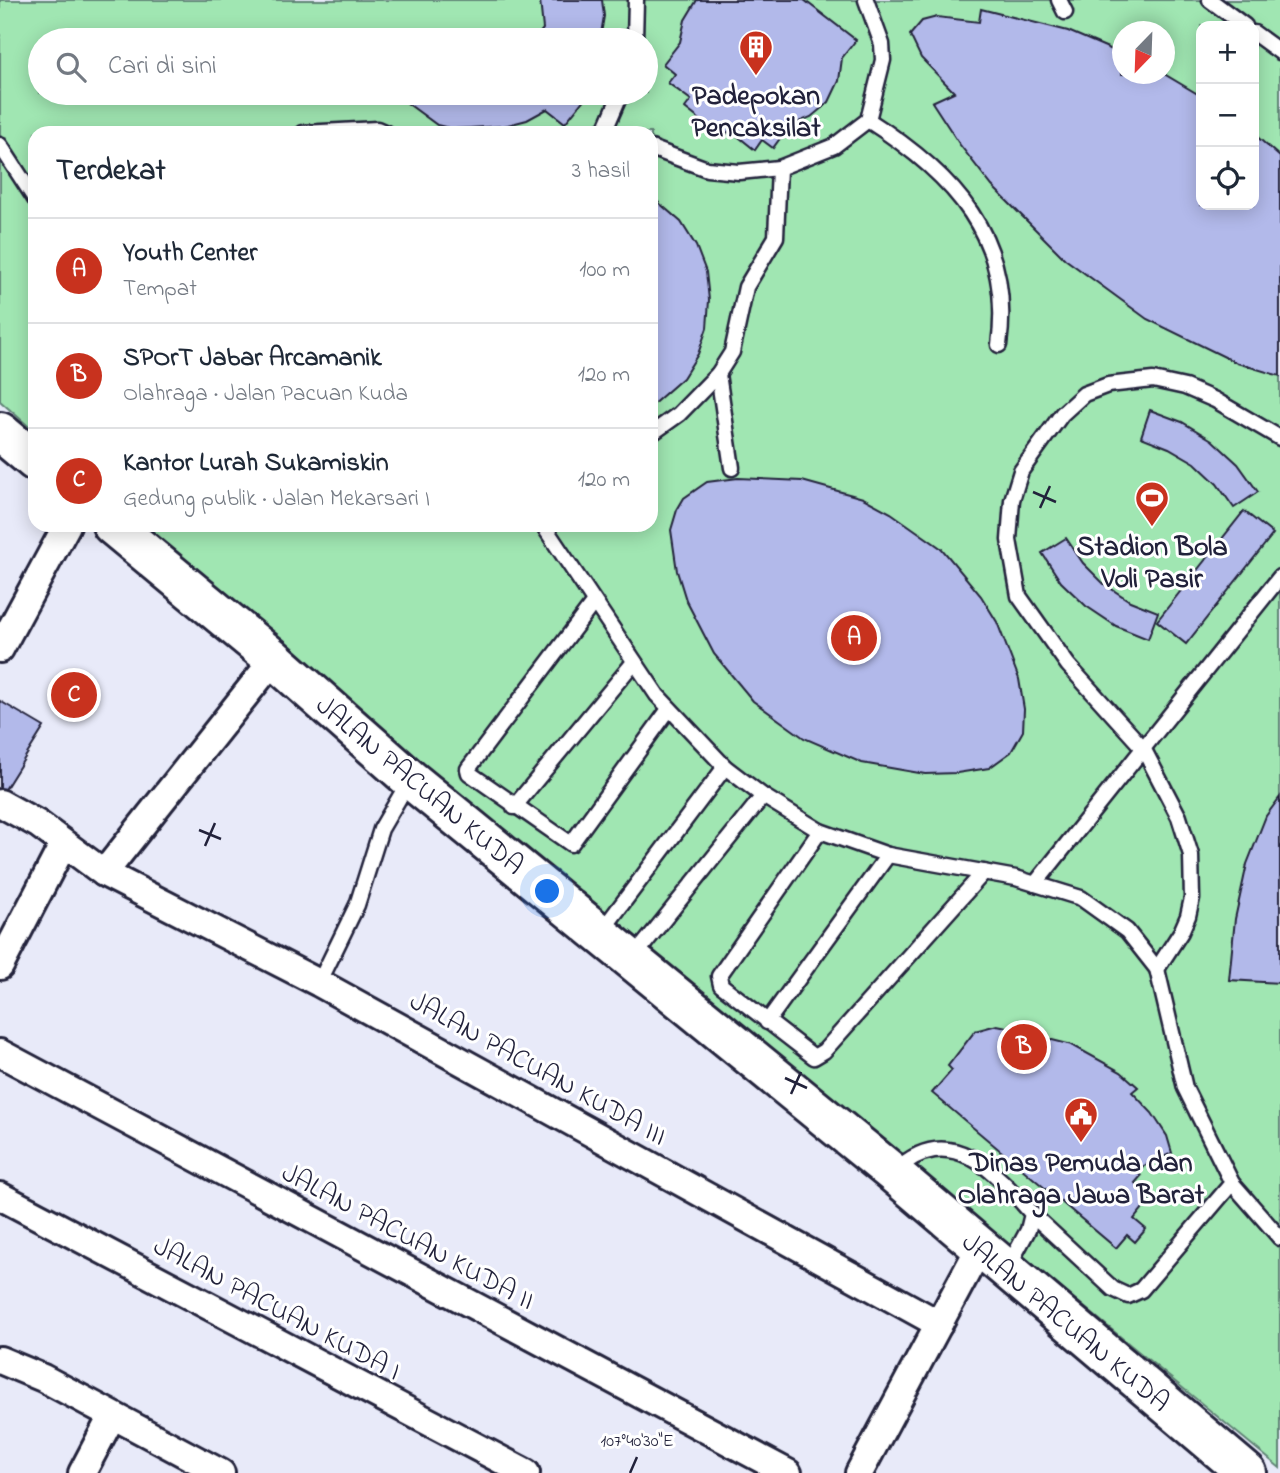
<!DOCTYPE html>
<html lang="id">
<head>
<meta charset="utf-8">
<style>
  body { margin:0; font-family:"Indie Flower",sans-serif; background:#f6f6f7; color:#1f2937 }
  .controls { position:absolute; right:21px; top:21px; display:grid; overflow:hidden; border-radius:14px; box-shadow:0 4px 18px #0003 }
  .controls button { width:63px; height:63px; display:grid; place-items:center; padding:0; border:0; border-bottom:2px solid #e0e1e3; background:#fff; color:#1f2937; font:35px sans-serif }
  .compass { position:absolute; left:1112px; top:21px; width:63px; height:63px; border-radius:50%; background:#fff; box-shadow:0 4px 18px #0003; rotate:203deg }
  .you { position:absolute; left:548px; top:892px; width:24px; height:24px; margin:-18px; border:5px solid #fff; border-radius:50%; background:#1a73e8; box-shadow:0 0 0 10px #1a73e833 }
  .badge { display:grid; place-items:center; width:46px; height:46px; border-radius:50%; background:#c8321e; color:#fff; font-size:23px; font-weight:700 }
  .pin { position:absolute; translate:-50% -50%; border:4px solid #fff; box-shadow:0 2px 7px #0006 }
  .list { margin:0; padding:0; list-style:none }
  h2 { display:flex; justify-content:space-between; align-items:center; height:91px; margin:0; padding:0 28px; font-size:30px }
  h2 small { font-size:23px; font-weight:400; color:#747a83 }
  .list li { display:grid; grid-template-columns:46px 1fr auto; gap:21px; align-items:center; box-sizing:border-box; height:105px; padding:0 28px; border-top:2px solid #e0e1e3 }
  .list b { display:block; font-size:26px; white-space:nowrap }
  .list p { margin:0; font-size:23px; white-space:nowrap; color:#747a83 }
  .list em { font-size:23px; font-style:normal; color:#747a83 }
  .icon { flex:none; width:38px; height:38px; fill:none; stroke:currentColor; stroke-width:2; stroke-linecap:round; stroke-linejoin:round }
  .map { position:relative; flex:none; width:1280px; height:1473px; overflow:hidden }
  .search { position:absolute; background:#fff; box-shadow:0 4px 18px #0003; left:28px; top:28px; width:630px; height:77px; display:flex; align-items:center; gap:18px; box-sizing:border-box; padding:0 24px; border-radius:38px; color:#747a83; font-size:26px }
  .panel { position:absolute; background:#fff; box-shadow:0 4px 18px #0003; left:28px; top:126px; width:630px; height:406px; border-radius:21px }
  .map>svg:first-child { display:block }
</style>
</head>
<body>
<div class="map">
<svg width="1280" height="1473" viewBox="0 0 1280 1473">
  <rect width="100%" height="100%" fill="#e8eaf9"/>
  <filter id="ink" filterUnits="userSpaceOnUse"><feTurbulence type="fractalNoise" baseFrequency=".0143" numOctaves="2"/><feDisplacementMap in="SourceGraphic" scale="14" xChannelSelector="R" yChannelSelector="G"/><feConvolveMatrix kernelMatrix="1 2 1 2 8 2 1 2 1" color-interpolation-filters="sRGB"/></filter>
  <g filter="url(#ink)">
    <path fill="#a0e6b2" stroke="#618476" stroke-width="2" fill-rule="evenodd" d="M0,0H1280V1468L284,649L142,525H651V133H35V432L0,401ZM1201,26H1254V205H1201ZM1122,32H1164V74H1122ZM40,40H646V93H40Z"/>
    <g fill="#b2b9ea" stroke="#22223b" stroke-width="2">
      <path d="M540,0H602L604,16L600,40H534L543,29Z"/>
      <path d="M697,0H804L856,40L842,58L839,81L829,102L811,117L789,126L773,148L762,140L755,150L730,130L723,138L685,108L691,100L668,83L675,74L663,64L680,42L685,20Z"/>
      <path d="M981,9L1068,31L1122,54V74H1164L1201,96V205H1254V134L1280,157V376L1237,363L1147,319L1065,259L992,186L960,145L932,102L954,92L921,58L910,35L922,21L937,17L979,22Z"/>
      <path d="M406,93H589L565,123L547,109L527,120L504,126L453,129L437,125L407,103Z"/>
      <path d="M651,196L681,222L696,246L706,272L709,300L707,328L698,354L683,378L651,406Z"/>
      <path d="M1150,410L1182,422L1212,440L1238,464L1258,492L1234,508L1217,484L1195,463L1169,448L1141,437Z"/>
      <path d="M738,478L802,481L863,498L891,513L942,549L981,596L997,622L1019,679L1024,709L1023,731L1011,752L989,768L957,773L925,774L862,763L804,738L753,701L714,654L686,600L677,571L671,530L677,510L684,498L707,482Z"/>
      <path d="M1244,511L1273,534L1186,644L1157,621Z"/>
      <path d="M1066,538L1083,563L1104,584L1130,601L1158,612L1148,639L1116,626L1086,606L1061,582L1042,553Z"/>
      <path d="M0,701L44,727L4,791L0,788Z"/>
      <path d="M1280,797V983L1229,980L1235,919L1247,864L1266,816Z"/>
      <path d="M997,1025L1048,1035V1039L1072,1045L1121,1072L1138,1087L1132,1092L1152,1113L1167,1136L1172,1153L1135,1170L1141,1176L1135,1183L1152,1197L1134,1219L1146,1229L1135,1242L1127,1235L1116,1248L932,1093L952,1070L948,1066L975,1031Z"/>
    </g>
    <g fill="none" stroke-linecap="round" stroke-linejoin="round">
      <g stroke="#22223b" stroke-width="19">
        <g id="lane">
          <path d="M1059,0L1065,12"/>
          <path d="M1210,0L1245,26"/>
          <path d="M1254,33L1280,52"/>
          <path d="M635,40L636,0"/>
          <path d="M868,120C953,174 1014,238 999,345"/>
          <path d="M303,133L377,129L386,133"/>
          <path d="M597,133L605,130L621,93"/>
          <path d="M0,145L35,199"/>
          <path d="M651,148L707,169L739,172L779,168L834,146L868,120L883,60L882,44L866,0"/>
          <path d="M718,374L732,468"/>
          <path d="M651,434L679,414L718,374L732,352L746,287L776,237L779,168"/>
          <path d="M543,525L657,695L725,767L763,796L820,831L888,855L1016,878L1081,898L1127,931L1157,969L1185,1088L1232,1183L1280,1238"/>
          <path d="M594,602L468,769L469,773L571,844L669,709"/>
          <path d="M514,807L634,662"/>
          <path d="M820,831L719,976L721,985L814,1057L824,1051L984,872"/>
          <path d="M1035,884L1280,577"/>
          <path d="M601,932L725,767"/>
          <path d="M633,958L763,796"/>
          <path d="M1157,969L1181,932L1188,916L1192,898L1191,855L1179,817L1143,748L1068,665L1019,596L1009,540L1012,500L1021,471L1062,414L1084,394L1108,385L1153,380L1185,387L1215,400L1280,438"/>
          <path d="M319,983L357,905L381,829L409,781"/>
          <path d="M767,1022L888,855"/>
          <path d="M895,1171C949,1120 994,1170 1032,1214L1028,1230L1008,1267"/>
          <path d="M1032,1214L1113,1289L1128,1296L1141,1290L1232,1183"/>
        </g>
      </g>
      <g stroke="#22223b" stroke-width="32">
        <g id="street">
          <path d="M0,649L67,525"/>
          <path d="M0,803L38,824L104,873L319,983L939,1324"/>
          <path d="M104,873L274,659"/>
          <path d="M0,966L63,845"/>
          <path d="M0,1053L788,1473"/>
          <path d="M0,1196L526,1473"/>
          <path d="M0,1360L43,1378L221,1473"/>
          <path d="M82,1473L112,1416"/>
          <path d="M859,1473L980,1247"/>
        </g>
      </g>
      <g stroke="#22223b" stroke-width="44">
        <g id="primary">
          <path d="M0,432L35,461"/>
          <path d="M112,525L274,659L410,779L893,1173L1247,1473"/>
        </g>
      </g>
      <use href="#lane" stroke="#fff" stroke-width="14"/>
      <use href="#street" stroke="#fff" stroke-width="26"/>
      <use href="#primary" stroke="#fff" stroke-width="38"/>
    </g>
  </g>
  <path fill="none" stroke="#22223b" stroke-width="2.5" d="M1033,492L1056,502M1040,508L1050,486M199,830L221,839M205,846L215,823M785,1078L807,1088M791,1094L801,1072M630,1473L637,1457"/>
  <defs>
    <g id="building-pin" transform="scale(1.75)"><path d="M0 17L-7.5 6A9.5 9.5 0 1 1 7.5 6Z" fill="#c8321e" stroke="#fff"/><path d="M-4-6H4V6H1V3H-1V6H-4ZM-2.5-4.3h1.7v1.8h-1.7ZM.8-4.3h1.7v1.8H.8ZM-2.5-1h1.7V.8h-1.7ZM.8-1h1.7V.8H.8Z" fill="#fff"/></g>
    <g id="stadium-pin" transform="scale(1.75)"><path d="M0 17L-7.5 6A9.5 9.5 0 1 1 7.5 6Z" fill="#c8321e" stroke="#fff"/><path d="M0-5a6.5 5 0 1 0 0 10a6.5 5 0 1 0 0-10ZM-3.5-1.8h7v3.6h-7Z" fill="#fff"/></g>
    <g id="civic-pin" transform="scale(1.75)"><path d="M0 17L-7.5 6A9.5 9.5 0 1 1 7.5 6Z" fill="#c8321e" stroke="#fff"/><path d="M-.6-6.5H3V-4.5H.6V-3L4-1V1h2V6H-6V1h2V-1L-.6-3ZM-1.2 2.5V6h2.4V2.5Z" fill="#fff"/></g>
  </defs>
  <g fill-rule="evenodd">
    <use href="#building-pin" x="756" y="47"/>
    <use href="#stadium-pin" x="1152" y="498"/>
    <use href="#civic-pin" x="1081" y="1114"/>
  </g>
  <g text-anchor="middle" stroke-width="6" stroke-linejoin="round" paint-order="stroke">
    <g font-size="28" font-weight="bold" fill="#22223b" stroke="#fff">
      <text x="756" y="104">Padepokan<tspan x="756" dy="32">Pencaksilat</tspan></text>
      <text x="1152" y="555">Stadion Bola<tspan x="1152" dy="32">Voli Pasir</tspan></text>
      <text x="1081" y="1171">Dinas Pemuda dan<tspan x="1081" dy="32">Olahraga Jawa Barat</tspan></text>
    </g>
    <g font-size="28" fill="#22223b" stroke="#fff">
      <text transform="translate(421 784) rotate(40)" y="10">JALAN PACUAN KUDA</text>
      <text transform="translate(539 1067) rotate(29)" y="10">JALAN PACUAN KUDA III</text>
      <text transform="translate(409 1235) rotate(28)" y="10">JALAN PACUAN KUDA II</text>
      <text transform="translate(278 1307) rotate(28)" y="10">JALAN PACUAN KUDA I</text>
      <text transform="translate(1067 1321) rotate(40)" y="10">JALAN PACUAN KUDA</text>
    </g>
  </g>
  <g font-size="18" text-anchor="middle" fill="#22223b" stroke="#fff" stroke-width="6" stroke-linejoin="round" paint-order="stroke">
    <text x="637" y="1446">107°40'30"E</text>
  </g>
</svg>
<div class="controls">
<button>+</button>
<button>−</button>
<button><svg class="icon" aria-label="locate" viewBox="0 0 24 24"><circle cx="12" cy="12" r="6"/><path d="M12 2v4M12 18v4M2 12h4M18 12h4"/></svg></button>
</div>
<svg class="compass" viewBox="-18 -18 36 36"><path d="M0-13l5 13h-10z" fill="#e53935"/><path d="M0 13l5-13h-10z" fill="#747a83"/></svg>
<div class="you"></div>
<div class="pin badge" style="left:854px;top:638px">A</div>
<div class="pin badge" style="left:1024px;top:1047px">B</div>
<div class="pin badge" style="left:74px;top:695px">C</div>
<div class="search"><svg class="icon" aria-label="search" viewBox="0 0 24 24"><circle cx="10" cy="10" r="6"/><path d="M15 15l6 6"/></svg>Cari di sini</div>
<section class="panel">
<h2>Terdekat<small>3 hasil</small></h2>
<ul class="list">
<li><span class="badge">A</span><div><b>Youth Center</b><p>Tempat</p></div><em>100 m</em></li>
<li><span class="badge">B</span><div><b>SPOrT Jabar Arcamanik</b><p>Olahraga · Jalan Pacuan Kuda</p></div><em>120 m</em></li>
<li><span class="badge">C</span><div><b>Kantor Lurah Sukamiskin</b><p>Gedung publik · Jalan Mekarsari I</p></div><em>120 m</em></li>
</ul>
</section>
</div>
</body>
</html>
